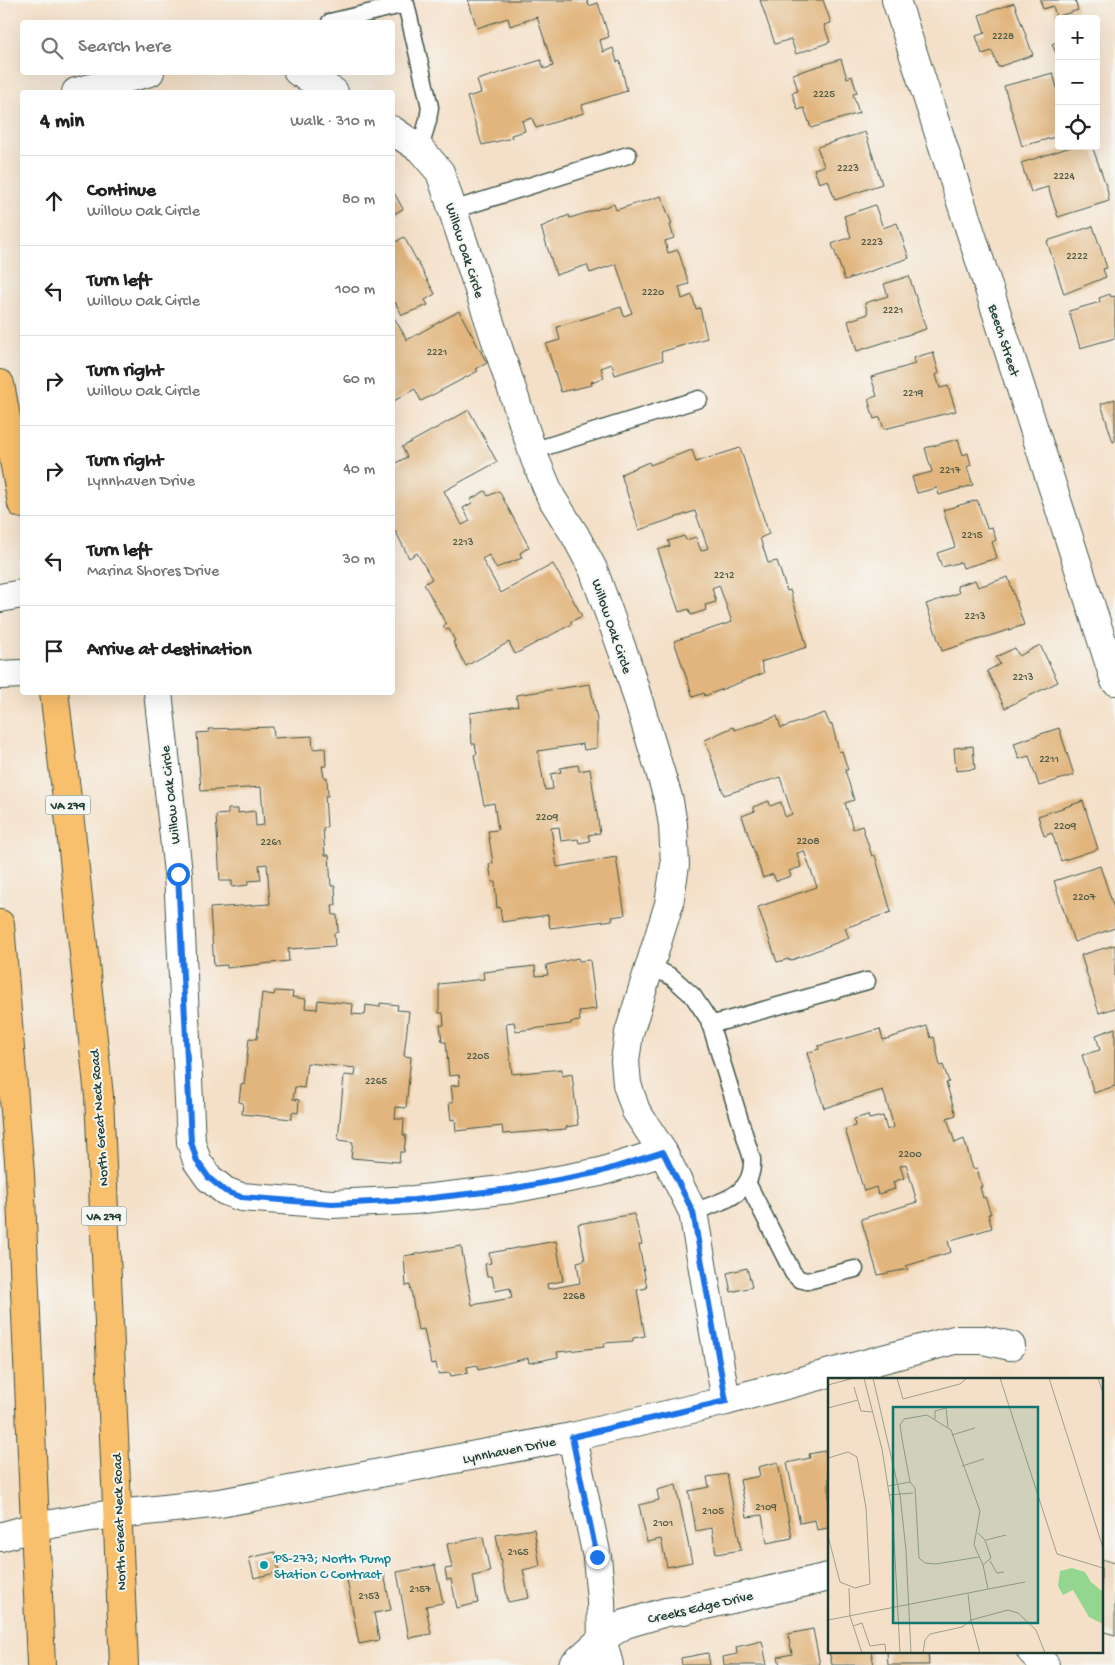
<!DOCTYPE html>
<html lang="en">
<head>
<meta charset="utf-8">
<style>
  body { margin:0; font-family:"Gochi Hand",sans-serif; background:#f2f2f2; color:#222 }
  .controls { position:absolute; right:15px; top:15px; display:grid; overflow:hidden; border-radius:5px; box-shadow:0 5px 20px #0002 }
  .controls button { width:45px; height:45px; display:grid; place-items:center; padding:0; border:0; border-bottom:1px solid #e0e0e0; background:#fff; color:#222; font:25px sans-serif }
  .stop { position:absolute; width:15px; height:15px; margin:-11px; border:4px solid #1a73e8; border-radius:50%; background:#fff }
  .stop.end { background:#1a73e8; border-color:#fff; box-shadow:0 1px 5px #0008 }
  .list { margin:0; padding:0; list-style:none }
  h2 { display:flex; justify-content:space-between; align-items:center; height:65px; margin:0; padding:0 20px; font-size:21px }
  h2 small { font-size:16px; font-weight:400; color:#767676 }
  .list li { display:grid; grid-template-columns:32px 1fr auto; gap:15px; align-items:center; box-sizing:border-box; height:90px; padding:0 20px; border-top:1px solid #e0e0e0 }
  .list b { display:block; font-size:19px; white-space:nowrap }
  .list p { margin:0; font-size:16px; white-space:nowrap; color:#767676 }
  .list em { font-size:16px; font-style:normal; color:#767676 }
  .icon { flex:none; width:28px; height:28px; fill:none; stroke:currentColor; stroke-width:2; stroke-linecap:round; stroke-linejoin:round }
  .map { position:relative; flex:none; width:1115px; height:1665px; overflow:hidden }
  .search { position:absolute; background:#fff; box-shadow:0 5px 20px #0002; left:20px; top:20px; width:375px; height:55px; display:flex; align-items:center; gap:12px; box-sizing:border-box; padding:0 18px; border-radius:5px; color:#767676; font-size:19px }
  .panel { position:absolute; background:#fff; box-shadow:0 5px 20px #0002; left:20px; top:90px; width:375px; height:605px; border-radius:5px }
  .map>svg:first-child { display:block }
</style>
</head>
<body>
<div class="map">
<svg width="1115" height="1665" viewBox="0 0 1115 1665">
  <rect width="100%" height="100%" fill="#f6f6f2"/>
  <filter id="ink" filterUnits="userSpaceOnUse"><feTurbulence type="fractalNoise" baseFrequency=".02" numOctaves="2"/><feDisplacementMap in="SourceGraphic" scale="10" xChannelSelector="R" yChannelSelector="G"/><feConvolveMatrix kernelMatrix="1 2 1 2 8 2 1 2 1" color-interpolation-filters="sRGB"/></filter>
  <filter id="wash" filterUnits="userSpaceOnUse"><feTurbulence type="fractalNoise" baseFrequency=".0096" numOctaves="4" result="noise"/><feDisplacementMap in="SourceGraphic" scale="20" xChannelSelector="R" yChannelSelector="G"/><feGaussianBlur stdDeviation="1.12" result="paint"/><feColorMatrix in="noise" values="0 0 0 0 0 0 0 0 0 0 0 0 0 0 0 0 0 1.4 0 .05"/><feComposite in="paint" operator="in"/></filter>
  <g filter="url(#wash)">
    <rect width="100%" height="100%" fill="#f4e0c8"/>
    <g id="blocks">
      <g fill="#e1b57d">
        <path d="M468,0H587L589,6L598,3L609,37L600,40L603,52L613,48L617,62L620,61L627,91L582,105L584,113L536,128L532,118L522,121L525,131L511,135L512,138L482,145L467,97L481,93L477,80L541,60L544,69L553,66L537,17L510,26L508,18L477,28Z"/>
        <path d="M760,0H823L831,23L824,25L830,42L796,54L791,39L775,44Z"/>
        <path d="M1040,0H1075L1078,10L1056,17L1053,6L1043,9Z"/>
        <path d="M1014,3L1033,55L998,67L992,51L982,54L976,36L985,33L979,15Z"/>
        <path d="M1059,41V60L1052,44Z"/>
        <path d="M841,59L847,78L852,76L857,93L853,94L859,113L811,128L804,108L798,110L792,93L798,91L793,74Z"/>
        <path d="M1053,73L1059,95V136L1022,146L1004,86Z"/>
        <path d="M865,132L882,184L835,200L828,180L819,183L814,169L824,166L817,147Z"/>
        <path d="M1074,146H1092L1107,188L1109,201L1058,217L1048,187L1031,192L1021,163Z"/>
        <path d="M392,189L403,209L392,215Z"/>
        <path d="M661,196L672,224L670,225L674,238L665,241L668,253L678,250L689,284L679,287L682,299L692,295L696,309L700,308L707,338L661,352L663,360L615,375L612,364L601,368L604,378L591,382L592,385L561,392L546,344L560,340L557,327L621,307L624,316L632,313L616,264L590,273L587,265L556,275L541,227L569,215L570,218L614,204L616,210Z"/>
        <path d="M875,205L883,228L897,223L909,258L845,280L832,244L851,237L844,216Z"/>
        <path d="M1093,226L1107,268L1103,269L1106,277L1064,294L1047,241Z"/>
        <path d="M404,237L435,294L425,300L428,305L402,315L395,302L392,303V244Z"/>
        <path d="M909,276L926,329L857,351L848,321L868,314L865,303L888,296L884,284Z"/>
        <path d="M1110,294L1111,297L1115,296V338L1080,348L1069,311L1100,302L1099,298Z"/>
        <path d="M459,311L487,363L476,369L478,371L421,401L415,389L392,402V314L407,340Z"/>
        <path d="M933,352L939,373L936,375L940,388L948,386L956,411L884,429L880,417L874,419L868,399L877,396L871,377L915,364L913,358Z"/>
        <path d="M1115,399V441L1113,442L1101,404Z"/>
        <path d="M469,410L497,462L444,491L462,525L470,521L463,508L472,503L471,499L485,491L488,496L499,491L529,547L520,553L522,558L496,568L489,555L482,559L501,593L553,564L582,616L570,622L572,624L515,654L509,642L466,666L453,642L455,641L449,629L446,630L443,626L446,624L424,584L432,579L417,553L409,558L396,532L392,534V465L407,457L402,447Z"/>
        <path d="M958,439L963,455L968,453L971,465L967,467L973,485L939,495L937,488L917,493L912,477L932,472L925,448Z"/>
        <path d="M740,448L769,534L760,538L768,563L777,561L787,591L790,590L807,647L761,662L764,673L705,696L704,693L693,697L674,641L732,622L719,585L712,588L716,602L705,605L706,610L691,615L689,609L679,612L658,550L670,546L668,541L684,536L686,540L696,537L701,551L708,548L695,511L639,530L621,474L649,462L650,465L692,450L696,462Z"/>
        <path d="M977,500L987,528L992,527L996,540L992,542L997,558L963,568L961,562L942,567L937,553L955,547L943,510Z"/>
        <path d="M1008,577L1024,625L942,651L926,604L959,593L957,586L975,580L978,587Z"/>
        <path d="M1040,645L1058,682L1005,708L987,671L1000,664L996,657L1015,648L1019,656Z"/>
        <path d="M590,684L597,720V748L584,750L583,744L538,751L545,790L553,789L551,774L561,772L560,768L578,765L579,771L590,769L600,833L588,835L590,841L579,843L578,839L561,841L559,827L551,828L557,867L616,857L625,915L612,917L613,920L550,928L548,915L502,922L500,907L497,908L495,882H492L489,864L493,863L488,831L498,830L494,803L484,805L474,755L477,754L475,744H472L470,713L518,706L516,695Z"/>
        <path d="M825,713L830,725L832,724L839,752L842,751L848,770H845L854,800L845,803L853,829L862,826L872,856L875,855L891,912L845,928L849,938L789,961V959L777,962L758,907L817,887L804,851L797,853L801,867L789,871L791,876L776,881L773,874L763,878L742,816L755,811L753,807L769,801L770,806L781,802L785,817L792,814L780,777L724,795L705,740L733,727L735,730L777,716L781,728Z"/>
        <path d="M273,727L274,738L312,736L313,749L325,748L326,766H322L324,777H327L328,796H325L327,827L323,828L325,855H329L331,886H335L336,905H332L333,915H337L338,932L334,933L335,946L288,949L289,961L227,968V965L214,966L210,908L270,904L267,864L259,865L261,880L248,881V885L232,887V881H220L216,815L228,814V809H238V813L255,811L256,826L264,825L261,787L201,791L197,733L209,732L208,729Z"/>
        <path d="M1059,728L1074,775L1039,786L1029,756L1019,759L1014,743Z"/>
        <path d="M973,746L975,769L956,771L954,748Z"/>
        <path d="M1083,801L1098,849L1061,861L1052,833L1044,836L1038,816Z"/>
        <path d="M1100,866L1115,911V928L1074,942L1054,881Z"/>
        <path d="M1115,945V1008L1099,1013L1081,955Z"/>
        <path d="M578,958L579,961L590,960L596,1009L579,1011L580,1021L571,1022V1024L516,1031L514,1022L506,1023L512,1074L562,1069V1076L572,1074L578,1125L566,1127V1129L503,1134L502,1126L456,1131L455,1119L451,1120L449,1103L453,1102L451,1086L460,1085L459,1075L449,1076L446,1042H442L440,1025H444L443,1013H439V984L484,979L483,972L535,966L536,976L548,975L546,965Z"/>
        <path d="M275,991L293,992L292,997L306,999L305,1008L317,1009L318,1000L353,1004L352,1014L365,1015L366,1005L380,1007V1003L398,1005L397,1010L409,1011L404,1056L411,1057L406,1108L396,1107L395,1119H404L403,1135H406L404,1152H400L399,1162L351,1158L353,1142L338,1140L344,1075L355,1076L356,1068L307,1063L304,1088L295,1087L293,1099L299,1100L298,1113L292,1112V1119L242,1114L243,1103L239,1102L241,1084L244,1085L249,1038L257,1039L262,993L274,995Z"/>
        <path d="M927,1026L931,1038L934,1037L940,1066L943,1065L949,1082L946,1083L956,1115L947,1118L955,1143L964,1139L973,1169L977,1168L982,1187H980L983,1198L985,1197L991,1214H988L992,1228L948,1241L951,1252L906,1266L908,1269L878,1275L861,1219L917,1202L906,1164L900,1166L904,1178L893,1182L895,1189L878,1194L876,1187L864,1191L845,1129L855,1126L854,1119L868,1115L869,1119L883,1116L887,1130L894,1127L883,1090L824,1108L807,1053L819,1049L818,1046L880,1029L883,1040Z"/>
        <path d="M1115,1028V1086L1094,1093L1082,1055L1100,1050L1096,1035Z"/>
        <path d="M634,1214L642,1244L639,1245L647,1288L637,1290L645,1336L633,1338V1341L604,1343L605,1347L557,1352L558,1357L529,1363L528,1358L478,1370L477,1365L467,1367L468,1373L451,1376L450,1373L438,1374L436,1363L431,1364L424,1329L418,1330L410,1285L406,1286L404,1256L461,1246L472,1305L512,1298L510,1288L495,1291L492,1276L487,1277L485,1264L491,1263L489,1253L556,1241L563,1281L547,1284L548,1289L580,1283L577,1262L585,1260L578,1224Z"/>
        <path d="M747,1268L752,1287L731,1292L727,1273Z"/>
        <path d="M829,1450V1528L817,1530L815,1520L800,1523L787,1463L810,1458L809,1454Z"/>
        <path d="M778,1462L792,1538L767,1543L762,1515L747,1517L740,1480L760,1476L758,1467Z"/>
        <path d="M727,1474L741,1550L716,1554L712,1528L696,1531L689,1491L709,1487L707,1477Z"/>
        <path d="M676,1485L692,1562L667,1567L661,1539L647,1542L639,1505L659,1500L657,1490Z"/>
        <path d="M534,1529L540,1566L523,1570L529,1598L508,1602L496,1535Z"/>
        <path d="M483,1537L490,1572L473,1576L478,1603L457,1608L451,1579L447,1580L445,1569L452,1568L447,1544Z"/>
        <path d="M275,1552L279,1572L254,1578L249,1558Z"/>
        <path d="M1101,1559L1115,1563V1635L1101,1631Z"/>
        <path d="M435,1565L443,1603L426,1606L431,1634L409,1638L397,1572Z"/>
        <path d="M384,1573L391,1610L374,1613L379,1640L359,1644L347,1580Z"/>
        <path d="M813,1629L820,1665H780L778,1657L792,1654L788,1634Z"/>
        <path d="M762,1641L767,1665H724L723,1657L737,1654L736,1647Z"/>
        <path d="M829,1651H871L874,1665H832Z"/>
        <path d="M887,1651H928L929,1665H888Z"/>
        <path d="M708,1653L710,1665H682L681,1658Z"/>
      </g>
    </g>
  </g>
  <g filter="url(#ink)">
    <use href="#blocks" fill-opacity="0" stroke="#3f554a" stroke-width="1"/>
    <g fill="none" stroke-linecap="round" stroke-linejoin="round">
      <g stroke="#3f554a" stroke-width="19">
        <g id="service">
          <path d="M330,22L406,4L430,107L428,120L420,149"/>
          <path d="M453,210L628,155"/>
          <path d="M532,451L699,399"/>
          <path d="M650,966L672,977L693,996L709,1020L752,1159C754,1196 721,1201 693,1212"/>
          <path d="M710,1025L867,981"/>
          <path d="M748,1184L793,1273L799,1279L807,1281L855,1269"/>
        </g>
      </g>
      <g stroke="#3f554a" stroke-width="30">
        <g id="minor">
          <path d="M896,0L1115,681"/>
          <path d="M298,72L334,92"/>
          <path d="M76,92L150,72"/>
          <path d="M392,130L420,149L440,172L535,459L551,497L575,535L593,569L626,660L669,801L673,825L675,865L669,904L629,1033L625,1061L627,1084L636,1111L663,1152L693,1212L726,1401"/>
          <path d="M0,598L22,594"/>
          <path d="M0,675L22,674"/>
          <path d="M158,692L178,873L191,1142L197,1161L209,1178L225,1191L241,1197L332,1204L414,1200L511,1189L600,1172L663,1152"/>
          <path d="M572,1437L597,1557L601,1600L602,1639L573,1665"/>
          <path d="M0,1537L35,1527L91,1517L220,1503L572,1437L726,1401L954,1340H983L1011,1346"/>
          <path d="M1031,1651L1045,1665"/>
          <path d="M609,1665L602,1639L625,1624L666,1612L683,1610L829,1577"/>
        </g>
      </g>
      <g stroke="#3f554a" stroke-width="30">
        <g id="primary">
          <path d="M0,384L22,504"/>
          <path d="M54,692L71,831L99,1096L124,1665"/>
          <path d="M0,924L20,1174L41,1665"/>
        </g>
      </g>
      <use href="#service" stroke="#fff" stroke-width="16"/>
      <use href="#minor" stroke="#fff" stroke-width="28"/>
      <use href="#primary" stroke="#f8bf6c" stroke-width="28"/>
    </g>
  </g>
  <g fill="none" stroke-linecap="round" stroke-linejoin="round" filter="url(#ink)">
    <path stroke="#1a73e8" stroke-width="6" d="M178,874L191,1142L197,1161L209,1178L225,1191L241,1197L332,1204L414,1200L511,1189L600,1172L663,1152L693,1212L726,1401L572,1437L597,1557"/>
  </g>
  <circle fill="#0f9aa8" stroke="#f6f6f2" stroke-width="2" cx="264" cy="1565" r="5"/>
  <g text-anchor="middle" stroke-width="4" stroke-linejoin="round" paint-order="stroke">
    <g font-size="11" fill="#505b46">
      <text x="1003" y="39">2228</text>
      <text x="824" y="97">2225</text>
      <text x="848" y="171">2223</text>
      <text x="1064" y="179">2224</text>
      <text x="872" y="245">2223</text>
      <text x="1077" y="259">2222</text>
      <text x="653" y="295">2220</text>
      <text x="893" y="313">2221</text>
      <text x="437" y="355">2221</text>
      <text x="913" y="396">2219</text>
      <text x="950" y="473">2217</text>
      <text x="972" y="538">2215</text>
      <text x="463" y="545">2213</text>
      <text x="724" y="578">2212</text>
      <text x="975" y="619">2213</text>
      <text x="1023" y="680">2213</text>
      <text x="1049" y="762">2211</text>
      <text x="547" y="820">2209</text>
      <text x="1065" y="829">2209</text>
      <text x="808" y="844">2208</text>
      <text x="271" y="845">2261</text>
      <text x="1084" y="900">2207</text>
      <text x="478" y="1059">2205</text>
      <text x="376" y="1084">2265</text>
      <text x="910" y="1157">2200</text>
      <text x="574" y="1299">2268</text>
      <text x="766" y="1510">2109</text>
      <text x="713" y="1514">2105</text>
      <text x="663" y="1526">2101</text>
      <text x="518" y="1555">2165</text>
      <text x="420" y="1592">2157</text>
      <text x="369" y="1599">2153</text>
    </g>
    <g fill="#f6f6f2" stroke="#60746d" stroke-width="1">
      <rect x="45.5" y="795.5" width="45" height="19" rx="4"/>
      <rect x="81.5" y="1206.5" width="45" height="19" rx="4"/>
    </g>
    <g font-size="12" font-weight="bold" fill="#1f3d34">
      <text x="68" y="809">VA 279</text>
      <text x="104" y="1220">VA 279</text>
    </g>
    <g font-size="14" fill="#1f3d34" stroke="#f6f6f2">
      <text transform="translate(466 250) rotate(72)" y="5">Willow Oak Circle</text>
      <text transform="translate(1005 340) rotate(72)" y="5">Beech Street</text>
      <text transform="translate(613 626) rotate(71)" y="5">Willow Oak Circle</text>
      <text transform="translate(169 795) rotate(-96)" y="5">Willow Oak Circle</text>
      <text transform="translate(98 1118) rotate(-94)" y="5">North Great Neck Road</text>
      <text transform="translate(509 1449) rotate(-11)" y="5">Lynnhaven Drive</text>
      <text transform="translate(118 1522) rotate(-92)" y="5">North Great Neck Road</text>
      <text transform="translate(700 1606) rotate(-13)" y="5">Creeks Edge Drive</text>
    </g>
    <g font-size="14" fill="#0d838f" stroke="#f6f6f2" text-anchor="start">
      <text x="274" y="1562">PS-273; North Pump<tspan x="274" dy="16">Station C Contract</tspan></text>
    </g>
  </g>
  <g transform="translate(828 1378)">
    <rect width="275" height="275" fill="#f4e0c8"/>
    <path d="M244,190L257,194L263,204L275,214V246L261,239L245,212L235,217L230,208L232,193Z" fill="#92d68f"/>
    <path fill="none" stroke="#9f9f8d" stroke-width="1" d="M36,0L54,71L65,141L72,275M45,0L72,117L78,172L83,275M69,0L75,21L132,6L139,0M172,0L229,176L275,190M221,0L275,170M270,0L275,15M0,7L26,0M26,9L33,33L45,34M0,30L30,22M107,41V33L118,30L120,49M124,57L147,50M0,80L20,74L29,79L38,130L42,206L27,210L12,204L0,158M134,88L156,81M60,108L82,104M61,117L85,115M150,155L157,162L163,180L155,187M158,162L178,157M151,179L108,186L97,185L91,180L87,110L82,104L74,61L72,47L76,41L99,37L123,52L152,133L146,167L155,187L160,211M162,183L169,195L176,194M21,210L22,238L34,275M0,242L197,204M25,248L34,245L42,268L57,266L58,275M95,275L97,262L102,256L134,249L143,242L140,216M152,275L143,242L180,232L190,235L208,252L217,275"/>
    <path fill="#0f766e" fill-opacity="0.15" stroke="#0f766e" stroke-width="2.5" d="M65,29H210V245H65Z"/>
    <rect width="275" height="275" fill="none" stroke="#1f3d34" stroke-width="2.5"/>
  </g>
</svg>
<div class="controls">
<button>+</button>
<button>−</button>
<button><svg class="icon" aria-label="locate" viewBox="0 0 24 24"><circle cx="12" cy="12" r="6"/><path d="M12 2v4M12 18v4M2 12h4M18 12h4"/></svg></button>
</div>
<div class="stop" style="left:178px;top:874px"></div>
<div class="stop end" style="left:597px;top:1557px"></div>
<div class="search"><svg class="icon" aria-label="search" viewBox="0 0 24 24"><circle cx="10" cy="10" r="6"/><path d="M15 15l6 6"/></svg>Search here</div>
<section class="panel">
<h2>4 min<small>Walk · 310 m</small></h2>
<ul class="list">
<li><svg class="icon" aria-label="ahead" viewBox="0 0 24 24"><path d="M12 20V5M6 11l6-6 6 6"/></svg><div><b>Continue</b><p>Willow Oak Circle</p></div><em>80 m</em></li>
<li><svg class="icon" aria-label="left" viewBox="0 0 24 24"><path d="M17 20v-9H6M10 6l-5 5 5 5"/></svg><div><b>Turn left</b><p>Willow Oak Circle</p></div><em>100 m</em></li>
<li><svg class="icon" aria-label="right" viewBox="0 0 24 24"><path d="M7 20v-9h11M14 6l5 5-5 5"/></svg><div><b>Turn right</b><p>Willow Oak Circle</p></div><em>60 m</em></li>
<li><svg class="icon" aria-label="right" viewBox="0 0 24 24"><path d="M7 20v-9h11M14 6l5 5-5 5"/></svg><div><b>Turn right</b><p>Lynnhaven Drive</p></div><em>40 m</em></li>
<li><svg class="icon" aria-label="left" viewBox="0 0 24 24"><path d="M17 20v-9H6M10 6l-5 5 5 5"/></svg><div><b>Turn left</b><p>Marina Shores Drive</p></div><em>30 m</em></li>
<li><svg class="icon" aria-label="arrive" viewBox="0 0 24 24"><path d="M6 21V4h12l-3 4 3 4H6"/></svg><div><b>Arrive at destination</b></div></li>
</ul>
</section>
</div>
</body>
</html>
